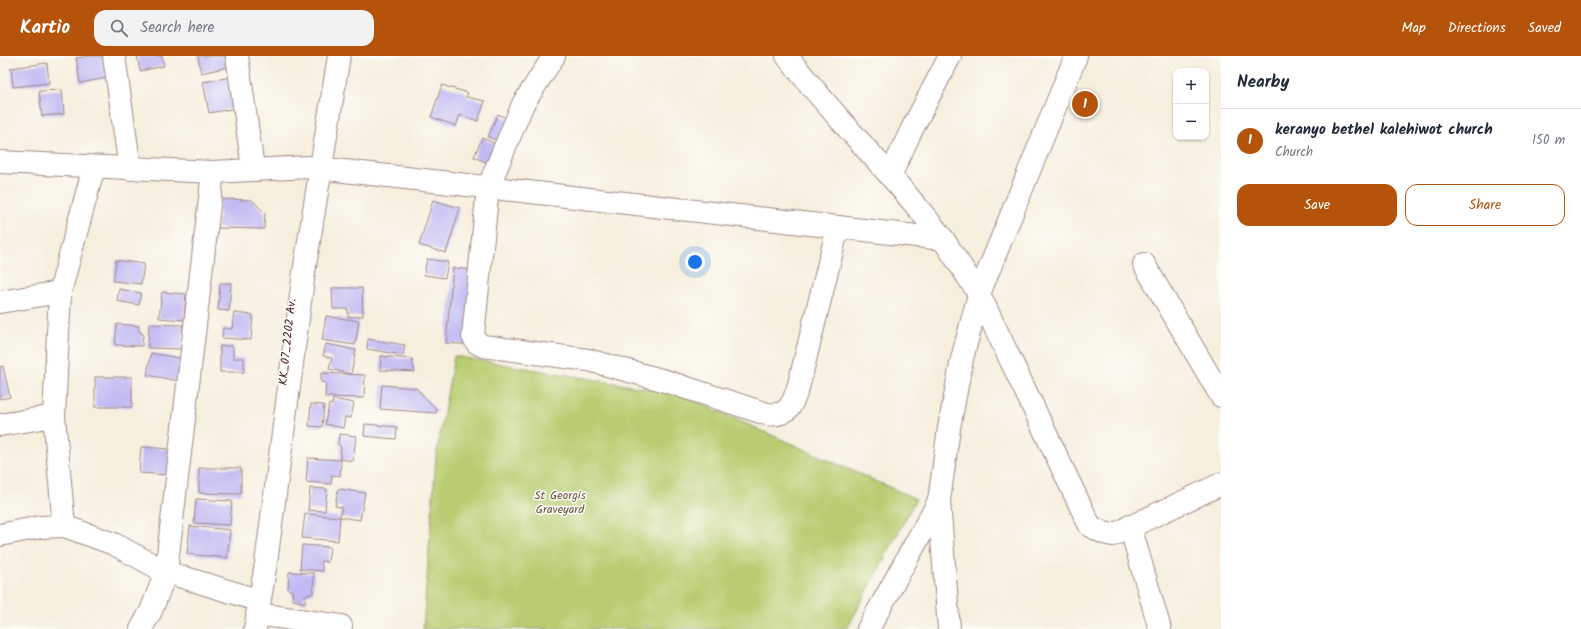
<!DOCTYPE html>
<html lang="en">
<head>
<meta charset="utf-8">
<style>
  body { margin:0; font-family:Kalam,sans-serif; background:#f2f2f3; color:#1f2937 }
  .controls { position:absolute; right:12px; top:12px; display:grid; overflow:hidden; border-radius:8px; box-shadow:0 1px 3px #0004 }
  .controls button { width:36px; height:36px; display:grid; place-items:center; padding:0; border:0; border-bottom:1px solid #e0e1e3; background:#fff; color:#1f2937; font:20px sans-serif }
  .you { position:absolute; left:695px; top:206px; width:14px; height:14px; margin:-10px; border:3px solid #fff; border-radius:50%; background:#1a73e8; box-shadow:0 0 0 6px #1a73e833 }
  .badge { display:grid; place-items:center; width:26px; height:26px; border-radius:50%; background:#b45309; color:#fff; font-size:13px; font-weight:700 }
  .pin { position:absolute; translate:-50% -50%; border:2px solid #fff; box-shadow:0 1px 4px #0006 }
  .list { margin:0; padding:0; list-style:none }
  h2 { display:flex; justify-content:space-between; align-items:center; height:52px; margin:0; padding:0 16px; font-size:17px }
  h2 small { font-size:13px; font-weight:400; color:#747a83 }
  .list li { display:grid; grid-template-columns:26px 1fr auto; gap:12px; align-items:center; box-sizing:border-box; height:64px; padding:0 16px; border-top:1px solid #e0e1e3 }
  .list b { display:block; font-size:15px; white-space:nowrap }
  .list p { margin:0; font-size:13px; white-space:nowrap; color:#747a83 }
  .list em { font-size:13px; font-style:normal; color:#747a83 }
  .actions { display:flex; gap:8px; padding:12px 16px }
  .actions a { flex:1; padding:9px 0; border:1px solid #b45309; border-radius:12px; text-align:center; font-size:14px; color:#b45309 }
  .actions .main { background:#b45309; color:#fff }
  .icon { flex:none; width:22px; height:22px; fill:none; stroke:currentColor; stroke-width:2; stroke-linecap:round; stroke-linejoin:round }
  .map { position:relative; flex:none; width:1221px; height:573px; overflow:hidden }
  header { display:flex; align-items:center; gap:24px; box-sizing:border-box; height:56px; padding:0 20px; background:#b45309; color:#fff }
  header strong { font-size:19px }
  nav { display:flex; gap:22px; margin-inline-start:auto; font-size:14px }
  .search { width:280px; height:36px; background:#f2f2f3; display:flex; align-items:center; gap:10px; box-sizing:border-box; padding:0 14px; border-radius:12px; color:#747a83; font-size:15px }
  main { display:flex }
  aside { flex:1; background:#fff }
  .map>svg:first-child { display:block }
</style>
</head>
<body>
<header>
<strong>Kartio</strong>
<div class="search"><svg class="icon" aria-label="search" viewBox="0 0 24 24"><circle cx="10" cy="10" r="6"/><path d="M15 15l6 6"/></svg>Search here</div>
<nav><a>Map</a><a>Directions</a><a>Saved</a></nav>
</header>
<main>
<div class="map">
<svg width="1221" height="573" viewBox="0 0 1221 573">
  <rect width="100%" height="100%" fill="#fdfcf7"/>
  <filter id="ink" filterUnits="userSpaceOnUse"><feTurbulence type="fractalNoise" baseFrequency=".025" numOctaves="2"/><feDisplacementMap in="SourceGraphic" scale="8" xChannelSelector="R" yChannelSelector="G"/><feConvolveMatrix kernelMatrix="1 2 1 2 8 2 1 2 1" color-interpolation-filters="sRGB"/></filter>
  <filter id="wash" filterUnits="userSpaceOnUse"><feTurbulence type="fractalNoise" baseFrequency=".012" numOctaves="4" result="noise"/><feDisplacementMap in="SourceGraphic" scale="16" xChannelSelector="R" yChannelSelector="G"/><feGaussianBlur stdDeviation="0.9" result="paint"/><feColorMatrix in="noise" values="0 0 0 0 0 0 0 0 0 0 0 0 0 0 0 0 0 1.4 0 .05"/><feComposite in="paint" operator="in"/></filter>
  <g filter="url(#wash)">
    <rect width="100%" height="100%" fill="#f6efde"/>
    <path fill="#b8cd71" stroke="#81764e" d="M454,300L679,338L916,443L847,573H423L436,401Z"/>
    <g id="blocks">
      <g fill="#c1b9f3">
        <path d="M89,0H104L107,22L80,27L76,2Z"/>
        <path d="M137,0H162L164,10L140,15Z"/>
        <path d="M198,0H231L233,10L201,17Z"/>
        <path d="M47,7L49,27L13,31L11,12Z"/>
        <path d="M232,21L237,52L209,57L203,26Z"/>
        <path d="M442,29L468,37L466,41L485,45L478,65L460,59L456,70L431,61Z"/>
        <path d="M62,34L64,58L42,60L39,35Z"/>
        <path d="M498,58L510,64L501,86L488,81Z"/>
        <path d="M482,82L496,88L488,107L474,101Z"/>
        <path d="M220,143L252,144L265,157L264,173L218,172Z"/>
        <path d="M433,144L460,152L446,197L419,189Z"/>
        <path d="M427,203L448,206L445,222L424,219Z"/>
        <path d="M116,204L144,208L141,228L113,225Z"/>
        <path d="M453,212L482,215L475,289L446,287Z"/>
        <path d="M220,227H231L229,255L218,254Z"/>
        <path d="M332,232H362L363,260L348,261V253H333Z"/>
        <path d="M119,233L141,237L139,249L117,245Z"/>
        <path d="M162,236L186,238L184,264L159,262Z"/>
        <path d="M234,257L253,259L251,284L222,282L223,272L232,273Z"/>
        <path d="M326,260L359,265L355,289L322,284Z"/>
        <path d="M117,268L139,270V275L143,278L142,290L115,289Z"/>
        <path d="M149,268L183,269L182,293L148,292Z"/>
        <path d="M368,283L405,289L403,299L367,293Z"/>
        <path d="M326,288L356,294L351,318L329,313L332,302L323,300Z"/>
        <path d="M220,290H233V302H244V316H220Z"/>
        <path d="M151,297L184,303L179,325L147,319Z"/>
        <path d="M381,300L412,303L415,316L380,314Z"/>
        <path d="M3,310L10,341L0,343V311Z"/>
        <path d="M321,317L365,319L364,342L325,341L326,327L321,326Z"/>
        <rect x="95" y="321" width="37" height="30"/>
        <path d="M382,329L416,332L437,354L436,357L380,353Z"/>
        <path d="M333,343L354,347L351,362L345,361L343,372L325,368L329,348L332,349Z"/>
        <path d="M311,348L324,349L322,371L309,370Z"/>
        <path d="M365,368L397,371L396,383L364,380Z"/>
        <path d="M339,378L356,380L353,405L340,403L341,391L338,388Z"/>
        <path d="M141,391L171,393L169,419L139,417Z"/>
        <path d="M308,402L341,404L340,420L332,419L331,428L306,426Z"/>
        <path d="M199,412H241V438L199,437Z"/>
        <path d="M310,432L327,433L325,455L308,454Z"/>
        <path d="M338,433L365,437L360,464L340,461L338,485L302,482L305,458L340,461L342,451L335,450Z"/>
        <path d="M196,443L232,445L230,469L194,467Z"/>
        <path d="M190,470L230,474L227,502L187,498Z"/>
        <path d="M302,489L330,491L328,506L321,505L323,515L300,513Z"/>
        <path d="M289,516L314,517L313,537L304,540L306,547L293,544L292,535L288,533Z"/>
      </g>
    </g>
  </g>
  <g filter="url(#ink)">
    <use href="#blocks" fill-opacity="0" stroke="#a08784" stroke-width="1"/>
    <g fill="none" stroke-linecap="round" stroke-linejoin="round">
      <g stroke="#a08784" stroke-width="24">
        <g id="minor">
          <path d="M114,0L130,113"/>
          <path d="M237,0L253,112"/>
          <path d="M554,0L523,48L488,132L473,280L477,287L483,290L588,304L662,324L767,358C787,361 792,350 798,332L838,171"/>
          <path d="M787,0C836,64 894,119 943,183"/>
          <path d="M0,106L213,116L309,111L943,183L979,238L1090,470L1104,477L1113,479L1221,428"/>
          <path d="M890,120L911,75L950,0"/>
          <path d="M1144,208L1221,340"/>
          <path d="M60,236L94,111"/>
          <path d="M0,246L60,236L54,360"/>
          <path d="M0,369L54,360L64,470L40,471L0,479"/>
          <path d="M64,470L114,488L166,516L254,543"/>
          <path d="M1130,470L1160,573"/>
          <path d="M257,558L341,570"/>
          <path d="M141,573L151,555L166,516L213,116"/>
          <path d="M868,573L939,445"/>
          <path d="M949,573L939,445L949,372L962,303L979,238L1076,0"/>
        </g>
      </g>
      <g stroke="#a08784" stroke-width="24">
        <path id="major" d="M255,573L266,507L304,216L339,0"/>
      </g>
      <use href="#minor" stroke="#fff" stroke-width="22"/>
      <use href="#major" stroke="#fff" stroke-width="22"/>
    </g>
  </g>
  <g text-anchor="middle" stroke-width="3" stroke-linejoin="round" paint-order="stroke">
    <g font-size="12" fill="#4a1f2b" stroke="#fdfcf7">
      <text transform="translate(287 286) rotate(-84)" y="4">KK_07_2202 Av.</text>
    </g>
    <g font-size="12" fill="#6b5340" stroke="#fdfcf7">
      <text x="560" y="443">St Georgis<tspan x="560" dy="14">Graveyard</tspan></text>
    </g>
  </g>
</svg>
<div class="controls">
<button>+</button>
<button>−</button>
</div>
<div class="you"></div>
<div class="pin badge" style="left:1085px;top:48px">1</div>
</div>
<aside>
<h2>Nearby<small></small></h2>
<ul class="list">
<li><span class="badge">1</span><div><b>keranyo bethel kalehiwot church</b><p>Church</p></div><em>150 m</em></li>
</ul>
<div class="actions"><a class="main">Save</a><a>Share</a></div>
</aside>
</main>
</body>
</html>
